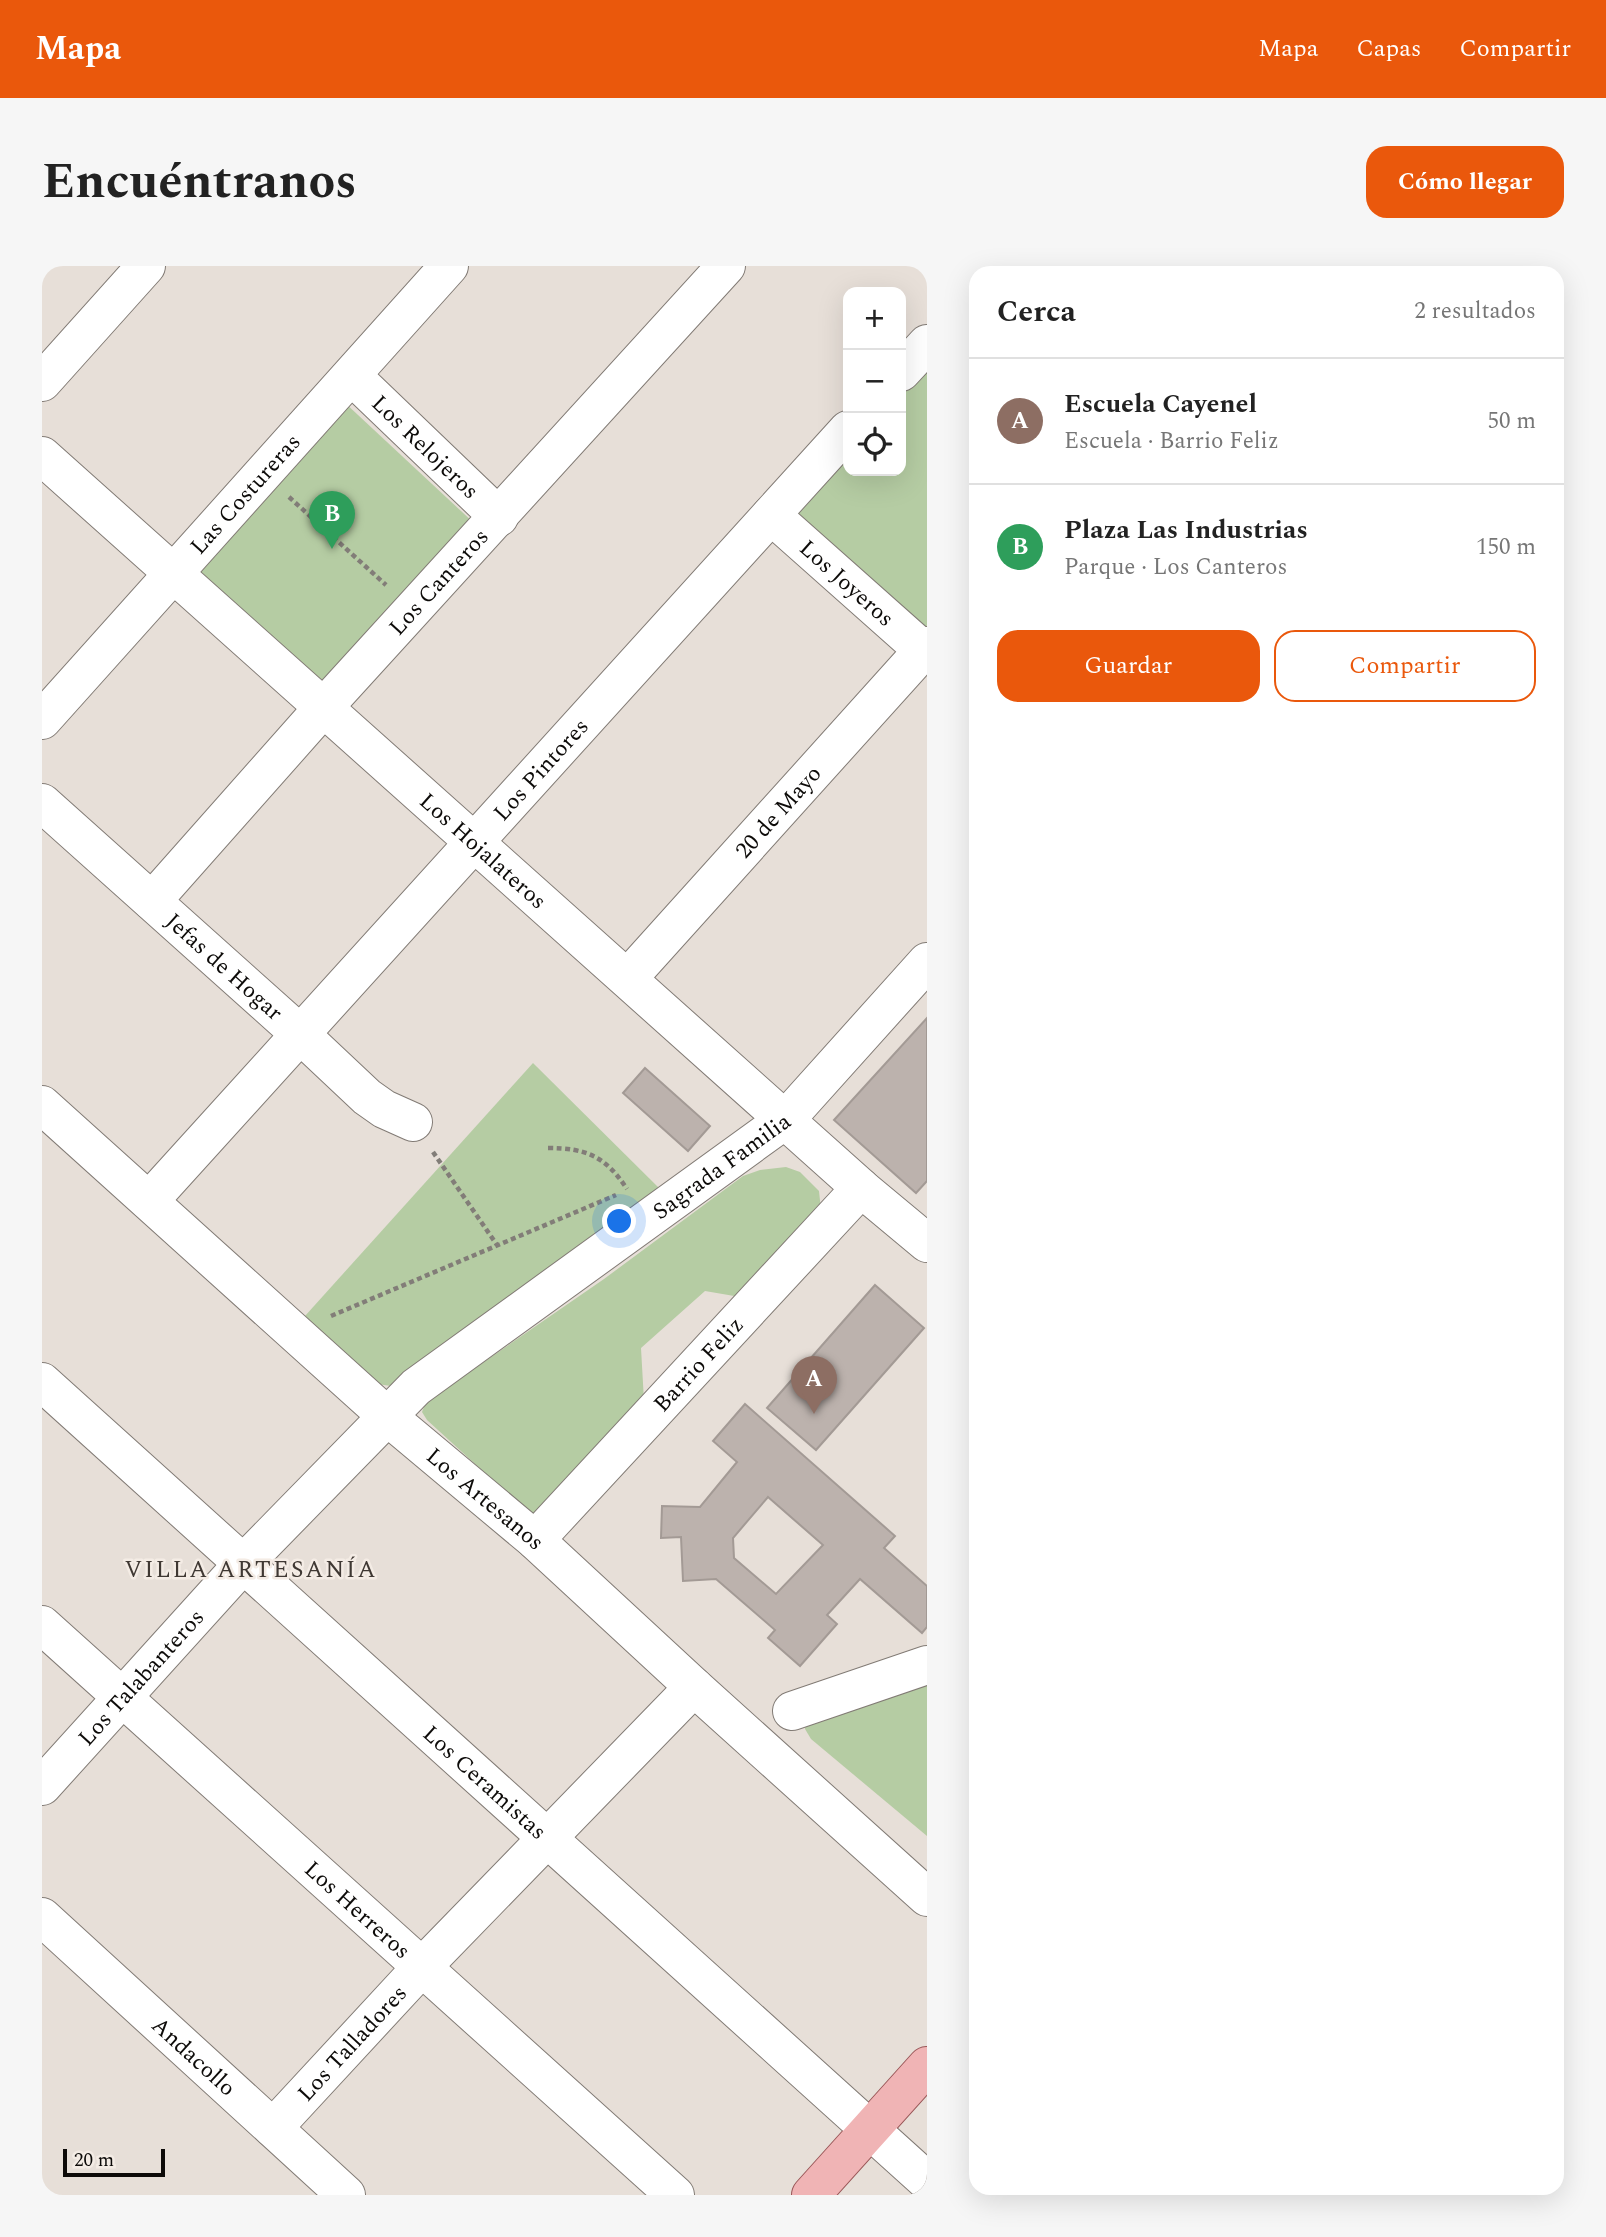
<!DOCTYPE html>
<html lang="es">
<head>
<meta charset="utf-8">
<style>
  body { margin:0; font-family:Spectral,serif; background:#f6f6f6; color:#222 }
  .controls { position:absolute; right:21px; top:21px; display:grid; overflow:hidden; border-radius:14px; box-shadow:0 7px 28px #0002 }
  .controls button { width:63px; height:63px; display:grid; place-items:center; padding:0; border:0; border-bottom:2px solid #e0e0e0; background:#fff; color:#222; font:35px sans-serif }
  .scale { position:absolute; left:21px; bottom:18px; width:102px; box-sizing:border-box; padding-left:7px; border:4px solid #0d0b09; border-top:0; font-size:19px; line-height:24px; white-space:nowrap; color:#0d0b09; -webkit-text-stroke:5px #f4ece5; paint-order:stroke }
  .you { position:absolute; left:578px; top:956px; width:24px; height:24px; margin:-18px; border:5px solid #fff; border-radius:50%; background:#1a73e8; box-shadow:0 0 0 10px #1a73e833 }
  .badge { display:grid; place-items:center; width:46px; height:46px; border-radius:50%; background:#ea580c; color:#fff; font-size:23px; font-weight:700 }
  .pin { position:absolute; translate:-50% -58px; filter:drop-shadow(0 2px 4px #0008) }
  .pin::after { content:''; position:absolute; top:37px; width:24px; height:21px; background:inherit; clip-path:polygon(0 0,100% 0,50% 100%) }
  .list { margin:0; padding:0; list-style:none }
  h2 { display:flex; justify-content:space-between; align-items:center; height:91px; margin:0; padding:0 28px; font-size:30px }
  h2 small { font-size:23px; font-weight:400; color:#767676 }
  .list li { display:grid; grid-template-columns:46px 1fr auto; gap:21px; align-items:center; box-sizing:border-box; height:126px; padding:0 28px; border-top:2px solid #e0e0e0 }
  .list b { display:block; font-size:26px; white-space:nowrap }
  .list p { margin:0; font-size:23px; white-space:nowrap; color:#767676 }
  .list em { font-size:23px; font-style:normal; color:#767676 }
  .actions { display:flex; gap:14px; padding:21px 28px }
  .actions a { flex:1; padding:16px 0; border:2px solid #ea580c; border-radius:21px; text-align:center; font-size:24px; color:#ea580c }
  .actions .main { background:#ea580c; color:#fff }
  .icon { flex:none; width:38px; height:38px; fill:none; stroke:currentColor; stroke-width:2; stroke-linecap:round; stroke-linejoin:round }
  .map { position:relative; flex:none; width:885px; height:1929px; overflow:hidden; border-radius:21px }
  header { display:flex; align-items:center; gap:42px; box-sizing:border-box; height:98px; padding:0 35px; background:#ea580c; color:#fff }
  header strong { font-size:33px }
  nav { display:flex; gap:38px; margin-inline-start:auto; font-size:24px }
  .intro { display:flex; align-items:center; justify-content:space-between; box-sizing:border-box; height:168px; padding:0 42px }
  h1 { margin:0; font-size:49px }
  .button { padding:18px 32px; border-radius:21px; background:#ea580c; color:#fff; font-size:24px; font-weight:700 }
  main { display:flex; gap:42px; padding:0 42px }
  aside { flex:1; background:#fff; border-radius:21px; box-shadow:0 7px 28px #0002 }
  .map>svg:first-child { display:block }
</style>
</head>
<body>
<header>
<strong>Mapa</strong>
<nav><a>Mapa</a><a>Capas</a><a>Compartir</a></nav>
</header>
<div class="intro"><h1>Encuéntranos</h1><a class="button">Cómo llegar</a></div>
<main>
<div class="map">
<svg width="885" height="1929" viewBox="0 0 885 1929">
  <rect width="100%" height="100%" fill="#e7dfd8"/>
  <g fill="#b5cca3">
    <path d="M885,94V360L877,368L746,246L806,180V205H859V123Z"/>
    <path d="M301,135L434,259L281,424L147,307Z"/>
    <path d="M491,797L619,924L349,1120L335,1118L263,1050Z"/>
    <path d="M744,901L758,906L777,925L779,944L698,1031L663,1025L599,1082L602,1135L493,1253L385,1154L380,1146L384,1136L562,1013L701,910L718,904Z"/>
    <path d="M885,1414V1570L769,1473L763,1463L764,1451Z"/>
  </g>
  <g fill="#bcb2ad" stroke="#a39a95" stroke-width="2" fill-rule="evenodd">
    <path d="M885,752V915L874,927L792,854Z"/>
    <path d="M603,802L668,860L646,885L581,827Z"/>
    <path d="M833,1019L882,1062L774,1184L725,1142Z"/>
    <path d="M703,1138L853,1270L842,1282L885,1320V1361L880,1367L818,1313L785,1349L795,1358L758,1400L726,1372L733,1364L674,1313L641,1315L639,1271L619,1272L620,1240L658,1241L695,1196L671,1175ZM726,1231L781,1279L734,1328L692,1292L691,1272Z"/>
  </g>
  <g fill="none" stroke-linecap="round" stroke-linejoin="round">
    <g stroke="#827b75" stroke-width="40">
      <g id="minor">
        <path d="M859,106L885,78"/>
        <path id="s1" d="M310,110L457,251"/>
        <path d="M0,116L104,0"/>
        <path id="s2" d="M0,190L819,922L885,977"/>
        <path id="s3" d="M729,249L881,384"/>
        <path id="s4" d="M0,454L407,0"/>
        <path id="s5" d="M0,537L257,767L325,831L342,843L371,856"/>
        <path id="s6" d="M110,635L281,442L684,0"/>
        <path id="s7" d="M586,712L885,380"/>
        <path id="s8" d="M0,839L346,1151L493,1274L652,1421L885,1631"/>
        <path id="s9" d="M107,935L806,164"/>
        <path id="s10" d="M0,1116L885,1915"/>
        <path id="s11" d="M493,1274L819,922"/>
        <path id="s12" d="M0,1359L633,1929"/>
        <path d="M750,1445L885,1399"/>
        <path id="s13" d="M0,1520L201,1298L374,1121L744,853L885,696"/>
        <path id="s14" d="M0,1651L304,1929"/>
        <path id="s15" d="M231,1862L379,1702L652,1421"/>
      </g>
    </g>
    <g stroke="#9a5859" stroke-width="40">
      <path id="major" d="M769,1929L885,1800"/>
    </g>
    <g stroke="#827d78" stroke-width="4.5" stroke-dasharray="5 3.5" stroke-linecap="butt">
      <path d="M247,231L344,319"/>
      <path d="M506,882C545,882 564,891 585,923"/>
      <path d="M391,886L455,979"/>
      <path d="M289,1050L574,929"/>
    </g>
    <use href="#minor" stroke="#fff" stroke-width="38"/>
    <use href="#major" stroke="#f0b4b5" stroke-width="38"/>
  </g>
  <g text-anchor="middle" stroke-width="5" stroke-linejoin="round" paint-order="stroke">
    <g font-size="23" fill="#0d0b09" stroke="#f4ece5">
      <text dy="8" stroke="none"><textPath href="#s1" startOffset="102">Los Relojeros</textPath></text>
      <text dy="8" stroke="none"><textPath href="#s4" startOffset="304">Las Costureras</textPath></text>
      <text dy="8" stroke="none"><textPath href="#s6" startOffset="429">Los Canteros</textPath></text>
      <text dy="8" stroke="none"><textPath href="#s3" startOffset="102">Los Joyeros</textPath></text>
      <text dy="8" stroke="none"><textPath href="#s9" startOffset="583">Los Pintores</textPath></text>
      <text dy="8" stroke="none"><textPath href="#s7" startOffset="224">20 de Mayo</textPath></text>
      <text dy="8" stroke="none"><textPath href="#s2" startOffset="592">Los Hojalateros</textPath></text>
      <text dy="8" stroke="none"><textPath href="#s5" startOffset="245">Jefas de Hogar</textPath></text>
      <text dy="8" stroke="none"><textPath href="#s13" startOffset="924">Sagrada Familia</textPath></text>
      <text dy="8" stroke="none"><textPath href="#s11" startOffset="240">Barrio Feliz</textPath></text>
      <text dy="8" stroke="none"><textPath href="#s8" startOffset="593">Los Artesanos</textPath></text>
      <text dy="8" stroke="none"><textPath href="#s13" startOffset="147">Los Talabanteros</textPath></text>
      <text dy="8" stroke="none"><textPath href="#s10" startOffset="597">Los Ceramistas</textPath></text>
      <text dy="8" stroke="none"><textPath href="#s12" startOffset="425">Los Herreros</textPath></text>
      <text dy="8" stroke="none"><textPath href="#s15" startOffset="116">Los Talladores</textPath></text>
      <text dy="8" stroke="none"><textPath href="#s14" startOffset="206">Andacollo</textPath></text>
    </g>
    <g font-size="24" letter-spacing="2" fill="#3f3833" stroke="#f4ece5">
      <text x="209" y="1311">VILLA ARTESANÍA</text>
    </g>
  </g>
</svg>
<div class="controls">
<button>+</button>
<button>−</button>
<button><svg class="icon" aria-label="locate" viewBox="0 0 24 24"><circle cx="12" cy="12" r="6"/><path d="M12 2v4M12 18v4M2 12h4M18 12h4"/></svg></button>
</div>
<div class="scale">20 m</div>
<div class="you"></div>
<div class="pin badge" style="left:772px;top:1148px;background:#8d6e63">A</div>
<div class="pin badge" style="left:290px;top:283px;background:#2e9e5b">B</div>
</div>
<aside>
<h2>Cerca<small>2 resultados</small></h2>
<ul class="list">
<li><span class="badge" style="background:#8d6e63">A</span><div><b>Escuela Cayenel</b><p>Escuela · Barrio Feliz</p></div><em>50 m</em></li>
<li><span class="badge" style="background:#2e9e5b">B</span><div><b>Plaza Las Industrias</b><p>Parque · Los Canteros</p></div><em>150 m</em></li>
</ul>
<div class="actions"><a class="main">Guardar</a><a>Compartir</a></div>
</aside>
</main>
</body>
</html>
